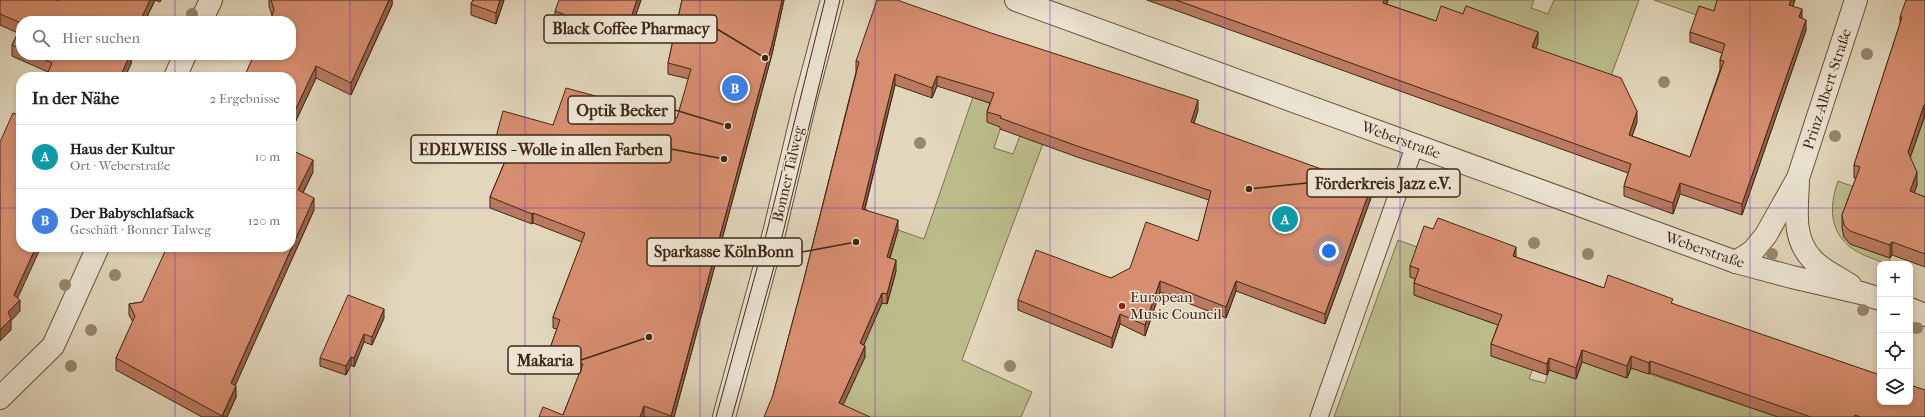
<!DOCTYPE html>
<html lang="de">
<head>
<meta charset="utf-8">
<style>
  body { margin:0; font-family:"IM FELL French Canon",serif; background:#f2f2f2; color:#222 }
  .controls { position:absolute; right:12px; bottom:12px; display:grid; overflow:hidden; border-radius:8px; box-shadow:0 2px 6px #0003 }
  .controls button { width:36px; height:36px; display:grid; place-items:center; padding:0; border:0; border-bottom:1px solid #e0e0e0; background:#fff; color:#222; font:20px sans-serif }
  .you { position:absolute; left:1329px; top:251px; width:14px; height:14px; margin:-10px; border:3px solid #fff; border-radius:50%; background:#1a73e8; box-shadow:0 0 0 6px #1a73e833 }
  .badge { display:grid; place-items:center; width:26px; height:26px; border-radius:50%; background:#8f2418; color:#fff; font-size:13px; font-weight:700 }
  .pin { position:absolute; translate:-50% -50%; border:2px solid #fff; box-shadow:0 1px 4px #0006 }
  .list { margin:0; padding:0; list-style:none }
  h2 { display:flex; justify-content:space-between; align-items:center; height:52px; margin:0; padding:0 16px; font-size:17px }
  h2 small { font-size:13px; font-weight:400; color:#767676 }
  .list li { display:grid; grid-template-columns:26px 1fr auto; gap:12px; align-items:center; box-sizing:border-box; height:64px; padding:0 16px; border-top:1px solid #e0e0e0 }
  .list b { display:block; font-size:15px; white-space:nowrap }
  .list p { margin:0; font-size:13px; white-space:nowrap; color:#767676 }
  .list em { font-size:13px; font-style:normal; color:#767676 }
  .icon { flex:none; width:22px; height:22px; fill:none; stroke:currentColor; stroke-width:2; stroke-linecap:round; stroke-linejoin:round }
  .map { position:relative; flex:none; width:1925px; height:417px; overflow:hidden }
  .search { position:absolute; background:#fff; box-shadow:0 2px 6px #0003; left:16px; top:16px; width:280px; height:44px; display:flex; align-items:center; gap:10px; box-sizing:border-box; padding:0 14px; border-radius:16px; color:#767676; font-size:15px }
  .panel { position:absolute; background:#fff; box-shadow:0 2px 6px #0003; left:16px; top:72px; width:280px; height:180px; border-radius:16px }
  .map>svg:first-child { display:block }
</style>
</head>
<body>
<div class="map">
<svg width="1925" height="417" viewBox="0 0 1925 417">
  <rect width="100%" height="100%" fill="#e2d7bc"/>
  <filter id="stains"><feTurbulence type="fractalNoise" baseFrequency=".005" numOctaves="4"/><feColorMatrix values="0 0 0 0 .2 0 0 0 0 .09 0 0 0 0 .02 0 0 0 .5 -.17"/></filter>
  <radialGradient id="worn" r=".72"><stop offset=".6" stop-color="#630" stop-opacity="0"/><stop offset="1" stop-color="#630" stop-opacity=".3"/></radialGradient>
  <g fill="#bcbc8b" stroke="#7e724f">
    <path d="M1388,0H1534L1531,8L1548,14L1554,0H1639L1608,84L1436,31L1382,16Z"/>
    <path d="M1654,0H1730L1725,25Z"/>
    <path d="M973,97L993,105L1001,127L994,148L1013,154L1024,125L1047,133L962,360L1032,392L1021,417H846L837,413L849,392L865,357L860,354L898,230L924,239Z"/>
    <path d="M1924,118H1925V209L1912,205L1906,169Z"/>
    <path d="M1838,181L1857,188L1844,237L1850,244L1890,258L1889,264C1883,263 1877,260 1871,258C1834,245 1825,217 1838,181Z"/>
    <path d="M1398,240L1420,248L1419,281L1414,295L1492,323L1536,321L1491,356L1519,365L1542,342L1529,379L1545,383L1549,370L1575,379L1585,351L1589,364L1627,378L1631,368L1778,417H1334Z"/>
  </g>
  <g fill="none" stroke-linecap="round" stroke-linejoin="round">
    <g stroke="#69533d" stroke-width="19">
      <path id="service" d="M1319,417L1415,145"/>
    </g>
    <g stroke="#69533d" stroke-width="24">
      <g id="minor">
        <path d="M1016,0L1736,262L1792,277L1861,293L1880,299"/>
        <path d="M201,21L211,0"/>
        <path d="M175,77L185,55"/>
        <path d="M1798,182C1797,209 1792,238 1812,259C1820,269 1839,278 1850,285"/>
        <path d="M1736,262L1753,251L1766,235L1798,178L1856,0"/>
        <path d="M1910,309L1925,315"/>
        <path d="M0,398L53,346L98,247"/>
      </g>
    </g>
    <g stroke="#69533d" stroke-width="24">
      <path id="tertiary" d="M724,417L775,229L806,98L832,0"/>
    </g>
    <use href="#service" stroke="#ece5d3" stroke-width="17"/>
    <use href="#minor" stroke="#ece5d3" stroke-width="22"/>
    <use href="#tertiary" stroke="#ece5d3" stroke-width="22"/>
    <g stroke="#412713" stroke-width="1">
      <path d="M716,417L764,243L825,0"/>
      <path d="M732,417L779,249L840,0"/>
    </g>
  </g>
  <g fill="#97876c">
    <circle cx="192" cy="14" r="6"/>
    <circle cx="1867" cy="54" r="6"/>
    <circle cx="1664" cy="82" r="6"/>
    <circle cx="1835" cy="136" r="6"/>
    <circle cx="920" cy="143" r="6"/>
    <circle cx="1534" cy="243" r="6"/>
    <circle cx="1588" cy="254" r="6"/>
    <circle cx="1772" cy="254" r="6"/>
    <circle cx="115" cy="275" r="6"/>
    <circle cx="65" cy="285" r="6"/>
    <circle cx="1863" cy="310" r="6"/>
    <circle cx="1917" cy="328" r="6"/>
    <circle cx="91" cy="330" r="6"/>
    <circle cx="71" cy="366" r="6"/>
    <circle cx="1010" cy="366" r="6"/>
  </g>
  <g fill="#b97a60" stroke="#412713">
    <path d="M0,0L58,1V0H161L160,2L155,0L145,21H21V55H131V64L48,72L12,56V45L18,33L0,25Z"/>
    <path d="M269,0H392V5L351,95L316,78L292,129V139L272,15L269,6Z"/>
    <path d="M473,0H504L496,24L471,15V4Z"/>
    <path d="M641,0L628,37L601,28L598,38L555,22V11Z"/>
    <path d="M682,0H784L772,54L674,417H646L644,416L563,415L580,373L549,361V351L557,329L553,328V317L582,242L533,223L532,224L490,208V197L505,161L493,158V148L553,125L677,118L689,79L668,74V63Z"/>
    <path d="M1147,0H1388L1386,4L1436,21L1538,43L1535,49L1637,122L1632,136L1690,157L1720,70V60L1722,53L1690,42V32L1714,11L1795,0L1793,6L1802,18L1806,30L1742,215L1680,194L1673,214L1624,196V186L1628,173Z"/>
    <path d="M1925,0V118H1924L1910,157L1917,185L1914,193L1925,197V267L1892,255L1890,258L1850,244L1844,237L1842,228V215L1856,178H1854V165L1900,24V17Z"/>
    <path d="M856,61L1198,110L1194,123L1371,198L1325,324L1236,291L1226,318L1160,292L1145,336L1120,324L1112,348L1018,310V300L1111,278L1198,241L1209,200L1077,157L1000,129V127L987,122V112L990,103L937,86L932,98L895,85L865,209L898,230L890,258L896,271L887,304L882,303L863,345L865,357L773,395L804,279L856,72Z"/>
    <path d="M291,150L313,172L303,193L314,210L235,385L236,397L227,417H202L116,370V358L133,322L129,315V304L142,302Z"/>
    <path d="M1433,229L1516,257L1604,288L1673,304L1925,417H1778L1650,373L1649,374L1631,368L1627,378L1582,362L1576,379L1549,370L1547,375L1491,356V344L1498,325L1414,295V283L1415,279L1410,277V266Z"/>
    <path d="M384,318L372,345L364,342L354,367L351,365L346,375L320,366V358Z"/>
  </g>
  <g fill="#96634e" stroke="#412713">
    <path d="M150,0H155L145,21H140Z"/>
    <path d="M389,0H392V5L351,95V83Z"/>
    <path d="M500,0H504L496,24V13Z"/>
    <path d="M637,0H641L628,37V26Z"/>
    <path d="M782,0H784L772,54L674,417H671L772,44Z"/>
    <path d="M1384,0H1388L1383,14V3Z"/>
    <path d="M1791,0H1795L1789,15V5Z"/>
    <path d="M1802,9V20L1799,17Z"/>
    <path d="M601,17V28L598,38V27Z"/>
    <path d="M1806,20V30L1742,215V204Z"/>
    <path d="M1538,32V43L1532,58V47Z"/>
    <path d="M130,55H131V64L125,77H120Z"/>
    <path d="M316,66V78L292,129V139L291,140V119Z"/>
    <path d="M895,74V85L862,219V209Z"/>
    <path d="M937,76V86L932,98V88Z"/>
    <path d="M1198,100V110L1191,133V122Z"/>
    <path d="M1924,105V118L1908,164V152Z"/>
    <path d="M1637,111V122L1629,145V135Z"/>
    <path d="M313,160V172L298,202V190Z"/>
    <path d="M1917,172V185L1910,204V191Z"/>
    <path d="M1680,183V194L1673,214V203Z"/>
    <path d="M1371,187V198L1325,324V314Z"/>
    <path d="M314,198V210L231,395V383Z"/>
    <path d="M533,213V223L532,224V214Z"/>
    <path d="M898,220V230L887,267V257Z"/>
    <path d="M1892,242V255L1890,258V245Z"/>
    <path d="M36,247H41L14,306V295Z"/>
    <path d="M1516,247V258L1513,256Z"/>
    <path d="M896,260V271L887,304V294Z"/>
    <path d="M1160,281V292L1145,336V325Z"/>
    <path d="M1236,281V291L1226,318V307Z"/>
    <path d="M882,293V303L860,354V343Z"/>
    <path d="M20,300V311L11,321V330L0,341V330L8,312Z"/>
    <path d="M384,309V318L372,345V337Z"/>
    <path d="M1120,314V324L1112,348V338Z"/>
    <path d="M364,334V342L354,367V358Z"/>
    <path d="M865,346V357L839,414V403Z"/>
    <path d="M1582,350V362L1576,379V368Z"/>
    <path d="M1631,356V368L1627,378V366Z"/>
    <path d="M351,357V365L346,375V366Z"/>
    <path d="M1549,358V370L1547,375V364Z"/>
    <path d="M1650,361V373L1649,374V363Z"/>
    <path d="M236,386V397L227,417H222Z"/>
    <path d="M644,406V417H640Z"/>
  </g>
  <g fill="#d78e70" stroke="#412713">
    <path d="M0,0H56L58,1V0H150L140,21H21V23L0,14Z"/>
    <path d="M271,0H389L351,83L316,66L291,119V77H244L254,55H291V21H270L274,10Z"/>
    <path d="M473,0H500L496,13L471,4Z"/>
    <path d="M559,0H637L628,26L601,17L598,27L555,11Z"/>
    <path d="M682,0H782L772,44L671,416L644,406L640,417H539L543,407L563,415L583,364L549,351L560,320L553,317L585,233L533,213L532,214L490,197L509,152L493,148L503,111L553,125L566,88L677,118L691,69L668,63Z"/>
    <path d="M877,0H897L991,33L1198,100L1191,122L1371,187L1325,314L1236,281L1226,307L1160,281L1145,325L1120,314L1112,338L1018,300L1036,250L1111,278L1130,268L1146,222L1198,241L1211,191L1077,146L1000,118L1001,116L987,112L994,93L937,76L932,88L895,74L862,209L898,220L887,257L896,260L887,294L882,293L860,343L865,346L839,403L870,417H764L773,395L804,279L859,62L856,61Z"/>
    <path d="M1176,0H1384L1383,3L1436,21L1441,6L1463,14L1466,6L1538,32L1532,47L1621,78L1637,111L1629,135L1690,157L1724,61L1720,60L1725,44L1690,32L1699,6L1714,11L1717,0H1791L1789,5L1802,9L1799,17L1806,20L1742,204L1680,183L1673,203L1624,186L1631,164Z"/>
    <path d="M1906,0H1925V105H1924L1908,152L1917,172L1910,191L1925,197V254L1892,242L1890,245L1850,231L1844,225L1842,215L1860,167L1854,165L1902,17H1900Z"/>
    <path d="M21,27V49L12,45Z"/>
    <path d="M35,55H130L120,77H46L52,63Z"/>
    <path d="M13,113L21,116V247H36L14,295L20,300L8,312L11,319L0,330V142Z"/>
    <path d="M291,150L313,160L298,190L314,198L231,383L236,386L222,416L116,358L135,316L129,304L142,302L167,247H291Z"/>
    <path d="M1438,218L1516,247L1513,256L1604,288L1608,275L1673,299L1671,303L1880,375V402H1910V385L1925,390V417H1860L1855,415L1854,417H1811L1650,361L1649,363L1631,356L1627,366L1582,350L1576,368L1549,358L1547,364L1491,344L1502,315L1414,283L1419,269L1410,266L1424,226L1433,229Z"/>
    <path d="M348,295L384,309L372,337L364,334L354,358L351,357L346,366L320,358Z"/>
  </g>
  <path fill="none" stroke="#7b2cbf" stroke-width="1" stroke-opacity="0.55" d="M175,0V21M350,0V417M525,0V417M700,0V417M875,0V417M1050,0V417M1225,0V417M1400,0V417M1575,0V417M1750,0V417M175,55V77M0,208H21M291,208H1925M175,247V417"/>
  <circle fill="#8f2418" stroke="#ece5d3" stroke-width="1.5" cx="1122" cy="306" r="4"/>
  <g text-anchor="middle" stroke-width="3" stroke-linejoin="round" paint-order="stroke">
    <g font-size="15" fill="#412713" stroke="#ece5d3">
      <text transform="translate(1827 89) rotate(-72)" y="5">Prinz-Albert-Straße</text>
      <text transform="translate(1401 140) rotate(20)" y="5">Weberstraße</text>
      <text transform="translate(788 174) rotate(-77)" y="5">Bonner Talweg</text>
      <text transform="translate(1705 250) rotate(19)" y="5">Weberstraße</text>
    </g>
    <g font-size="15" fill="#412713" stroke="#ece5d3" text-anchor="start">
      <text x="1130" y="302">European<tspan x="1130" dy="17">Music Council</tspan></text>
    </g>
  </g>
  <path fill="none" stroke="#412713" stroke-width="1.5" d="M765 58L717 29M728 126L675 110M724 159L671 149M1249 189L1307 183M856 242L802 252M649 337L581 360"/>
  <g fill="#412713" stroke="#ece5d3" stroke-width="1.5">
    <circle cx="765" cy="58" r="4"/>
    <circle cx="728" cy="126" r="4"/>
    <circle cx="724" cy="159" r="4"/>
    <circle cx="1249" cy="189" r="4"/>
    <circle cx="856" cy="242" r="4"/>
    <circle cx="649" cy="337" r="4"/>
  </g>
  <g fill="#ece5d3" stroke="#412713" stroke-width="1.5">
    <rect x="544" y="15" width="173" height="28" rx="4"/>
    <rect x="568" y="96" width="107" height="28" rx="4"/>
    <rect x="411" y="135" width="260" height="28" rx="4"/>
    <rect x="1307" y="169" width="153" height="28" rx="4"/>
    <rect x="647" y="238" width="155" height="28" rx="4"/>
    <rect x="508" y="346" width="73" height="28" rx="4"/>
  </g>
  <g font-size="16" text-anchor="middle" font-weight="bold" fill="#412713">
    <text x="631" y="34">Black Coffee Pharmacy</text>
    <text x="622" y="116">Optik Becker</text>
    <text x="541" y="155">EDELWEISS - Wolle in allen Farben</text>
    <text x="1383" y="189">Förderkreis Jazz e.V.</text>
    <text x="724" y="257">Sparkasse KölnBonn</text>
    <text x="545" y="366">Makaria</text>
  </g>
  <rect width="100%" height="100%" filter="url(#stains)"/>
  <rect width="100%" height="100%" fill="url(#worn)"/>
</svg>
<div class="controls">
<button>+</button>
<button>−</button>
<button><svg class="icon" aria-label="locate" viewBox="0 0 24 24"><circle cx="12" cy="12" r="6"/><path d="M12 2v4M12 18v4M2 12h4M18 12h4"/></svg></button>
<button><svg class="icon" aria-label="layers" viewBox="0 0 24 24"><path d="M12 4l9 5-9 5-9-5zM3 14l9 5 9-5"/></svg></button>
</div>
<div class="you"></div>
<div class="pin badge" style="left:1285px;top:219px;background:#0f9aa8">A</div>
<div class="pin badge" style="left:735px;top:88px;background:#3f7fe0">B</div>
<div class="search"><svg class="icon" aria-label="search" viewBox="0 0 24 24"><circle cx="10" cy="10" r="6"/><path d="M15 15l6 6"/></svg>Hier suchen</div>
<section class="panel">
<h2>In der Nähe<small>2 Ergebnisse</small></h2>
<ul class="list">
<li><span class="badge" style="background:#0f9aa8">A</span><div><b>Haus der Kultur</b><p>Ort · Weberstraße</p></div><em>10 m</em></li>
<li><span class="badge" style="background:#3f7fe0">B</span><div><b>Der Babyschlafsack</b><p>Geschäft · Bonner Talweg</p></div><em>120 m</em></li>
</ul>
</section>
</div>
</body>
</html>
